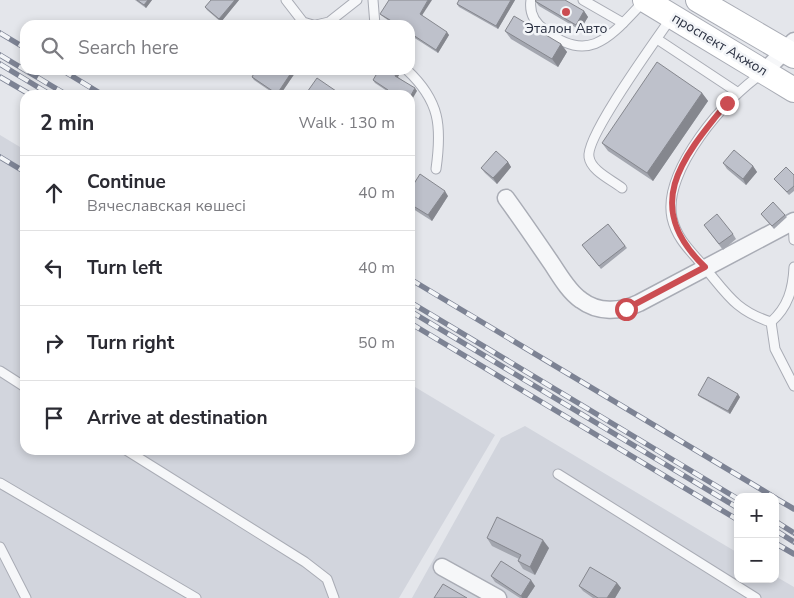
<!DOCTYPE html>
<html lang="en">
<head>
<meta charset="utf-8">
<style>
  body { margin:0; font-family:"Nunito Sans",sans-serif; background:#f2f2f3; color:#2b2b33 }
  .controls { position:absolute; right:15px; bottom:15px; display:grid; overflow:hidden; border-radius:10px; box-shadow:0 2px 8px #0003 }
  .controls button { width:45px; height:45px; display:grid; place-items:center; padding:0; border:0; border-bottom:1px solid #e1e1e2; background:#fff; color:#2b2b33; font:25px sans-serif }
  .stop { position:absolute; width:15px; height:15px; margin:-11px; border:4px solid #cb4d52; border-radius:50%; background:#fff }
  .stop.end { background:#cb4d52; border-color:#fff; box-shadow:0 1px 5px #0008 }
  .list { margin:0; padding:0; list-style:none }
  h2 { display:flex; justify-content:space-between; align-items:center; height:65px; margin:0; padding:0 20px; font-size:21px }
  h2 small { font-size:16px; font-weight:400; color:#7c7c81 }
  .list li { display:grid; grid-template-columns:32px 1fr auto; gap:15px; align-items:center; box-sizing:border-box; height:75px; padding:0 20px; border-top:1px solid #e1e1e2 }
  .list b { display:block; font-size:19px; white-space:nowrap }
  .list p { margin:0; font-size:16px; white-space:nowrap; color:#7c7c81 }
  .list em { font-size:16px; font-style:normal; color:#7c7c81 }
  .icon { flex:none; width:28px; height:28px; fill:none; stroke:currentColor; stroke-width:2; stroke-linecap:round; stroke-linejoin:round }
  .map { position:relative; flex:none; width:794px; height:598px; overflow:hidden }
  .search { position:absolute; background:#fff; box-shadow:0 2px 8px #0003; left:20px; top:20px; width:395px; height:55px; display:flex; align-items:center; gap:12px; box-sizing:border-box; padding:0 18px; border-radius:15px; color:#7c7c81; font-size:19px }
  .panel { position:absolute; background:#fff; box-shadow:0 2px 8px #0003; left:20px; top:90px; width:395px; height:365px; border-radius:15px }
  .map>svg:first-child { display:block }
</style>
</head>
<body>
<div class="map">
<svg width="794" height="598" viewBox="0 0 794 598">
  <rect width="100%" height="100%" fill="#e4e6eb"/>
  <g fill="#d2d5dd">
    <path d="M0,135L25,150V450H410V384L495,435L399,598H0Z"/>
    <path d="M525,426L738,553V579H775V576L794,587V598H412L501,438Z"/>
  </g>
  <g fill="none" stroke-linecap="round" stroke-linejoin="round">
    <g stroke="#a9acb5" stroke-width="11">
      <g id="lane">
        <path d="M286,0L303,22L313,25"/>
        <path d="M373,0L375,25"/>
        <path d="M531,0C529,13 535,23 545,30C591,67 613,33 645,0"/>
        <path d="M583,0L623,23"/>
        <path d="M316,25L329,22L357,0"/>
        <path d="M657,39L737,92"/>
        <path d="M407,70C440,101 442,126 436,169"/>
        <path d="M763,73C726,97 662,171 672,218C677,240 692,252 705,268C727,294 736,311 771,322C788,307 793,289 794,267"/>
        <path d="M622,188C612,180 591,171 589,157C585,137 656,40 671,18"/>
        <path d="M793,222L794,240"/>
        <path d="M771,322L775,349L794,386"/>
        <path d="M0,371L25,387"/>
        <path d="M126,450L305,562L327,579L334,598"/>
        <path d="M558,474L756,598"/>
        <path d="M0,483L196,598"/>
        <path d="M0,547L26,598"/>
      </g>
    </g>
    <g stroke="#a9acb5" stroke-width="19">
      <g id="street">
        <path d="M765,71L794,41"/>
        <path d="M506,198C522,220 537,242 552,264C560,276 569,292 581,300C598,313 620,312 639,303L794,221"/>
        <path d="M442,567L498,598"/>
      </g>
    </g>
    <g stroke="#a9acb5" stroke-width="26">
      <g id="secondary">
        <path d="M645,0L794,90"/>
        <path d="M698,0L794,56"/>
      </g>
    </g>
    <use href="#lane" stroke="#f6f7f9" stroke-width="9"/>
    <use href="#street" stroke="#f6f7f9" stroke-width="16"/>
    <use href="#secondary" stroke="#fff" stroke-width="24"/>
    <g stroke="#7d8394" stroke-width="5.5">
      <g id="rail">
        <path d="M0,33L25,48"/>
        <path d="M0,55L67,95"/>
        <path d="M0,64L51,95"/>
        <path d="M62,70L103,95"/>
        <path d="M0,77L31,95"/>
        <path d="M0,157L25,172"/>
        <path d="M410,279L774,497"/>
        <path d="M410,302L738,499"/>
        <path d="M410,311L738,508"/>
        <path d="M410,323L738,520"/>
        <path d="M775,498L794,509"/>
        <path d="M775,521L794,533"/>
        <path d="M775,530L794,542"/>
        <path d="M775,543L794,554"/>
      </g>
    </g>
    <use href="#rail" stroke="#f3f5f8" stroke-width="4" stroke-dasharray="11" stroke-linecap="butt"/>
  </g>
  <g fill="#a3a6af">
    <path d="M135,0H152L146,8Z"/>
    <path d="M211,0H239L221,22L207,10L205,7Z"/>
    <path d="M459,0H515L498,29L459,7L457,4Z"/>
    <path d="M535,1L584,11L588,17L580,30L539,6Z"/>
    <path d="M380,14L422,16L449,35L438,53L410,35V25H395L382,16Z"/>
    <path d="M505,31L561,44L567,52L558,67L511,39Z"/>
    <path d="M256,70H297L280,95H276L254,80L252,77Z"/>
    <path d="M397,72L399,75L398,77L417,91H387L375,83L373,80Z"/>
    <path d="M702,93L708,101L653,181L608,151L602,143Z"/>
    <path d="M508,162L511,167L497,184L485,173L481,168Z"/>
    <path d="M723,163L753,166L757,172L746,185L727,169Z"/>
    <path d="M794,175V191L789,195L774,179Z"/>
    <path d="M410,190L448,196L432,221L410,207Z"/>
    <path d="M761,214L785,215L787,217L774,229Z"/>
    <path d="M608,224L627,248L601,269L582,245Z"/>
    <path d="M704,225L733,234L736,239L723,250Z"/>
    <path d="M698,395L740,397L730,414L700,397Z"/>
    <path d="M487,538L549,548L535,575L523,569L518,561L519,559L492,546Z"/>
    <path d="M491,576L535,586L527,598H520L495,582Z"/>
    <path d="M617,583L621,588L615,598H593L583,591L579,586Z"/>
  </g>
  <g fill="#85878e">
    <path d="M148,0H152L146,8L144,5Z"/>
    <path d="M235,0H239L221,22L219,19Z"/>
    <path d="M428,0H432L421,17L420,14Z"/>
    <path d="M511,0H515L498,29L496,26Z"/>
    <path d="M584,11L588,17L580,30L576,25Z"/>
    <path d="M447,32L449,35L438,53L436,50Z"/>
    <path d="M561,44L567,52L558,67L552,59Z"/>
    <path d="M293,70H297L280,95H278L277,94Z"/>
    <path d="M397,72L399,75L397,78L395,76Z"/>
    <path d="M415,88L417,91L410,103V97Z"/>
    <path d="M702,93L708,101L653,181L647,173Z"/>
    <path d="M508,162L511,167L497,184L493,178Z"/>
    <path d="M753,166L757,172L746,185L743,179Z"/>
    <path d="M445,191L448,196L432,221L428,215Z"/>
    <path d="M738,394L740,397L730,414L728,411Z"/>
    <path d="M543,540L549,548L535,575L530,567Z"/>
    <path d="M531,580L535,586L527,598H522L521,596Z"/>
    <path d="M617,583L621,588L615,598H607Z"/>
  </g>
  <g fill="#bec1cb" stroke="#85878e">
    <path d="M137,0H148L144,5Z"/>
    <path d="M211,0H235L219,19L205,7Z"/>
    <path d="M389,0H428L420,14L447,32L436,50L410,33V25H398L380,14Z"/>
    <path d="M459,0H511L496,26L457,4Z"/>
    <path d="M536,0H565L584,11L576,25L535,1Z"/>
    <path d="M514,16L561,44L552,59L505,31Z"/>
    <path d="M657,62L702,93L647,173L602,143Z"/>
    <path d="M256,70H293L277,94L252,77Z"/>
    <path d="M379,70H394L397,72L395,76L415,88L410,97V95H385L388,90L373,80Z"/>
    <path d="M317,78L336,91L333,95H305Z"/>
    <path d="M734,150L753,166L743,179L723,163Z"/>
    <path d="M496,151L508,162L493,178L481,168Z"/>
    <path d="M786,167L794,175V186L787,192L774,179Z"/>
    <path d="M420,174L445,191L428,215L410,204V190Z"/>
    <path d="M773,202L785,215L772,226L761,214Z"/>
    <path d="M717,214L733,234L719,244L704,225Z"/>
    <path d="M608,224L625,246L599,266L582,245Z"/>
    <path d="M708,377L738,394L728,411L698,395Z"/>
    <path d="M497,517L543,540L530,567L518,561L521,555L487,538Z"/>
    <path d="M501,561L531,580L521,596L491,576Z"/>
    <path d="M590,567L617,583L607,598H598L579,586Z"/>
    <path d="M443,584L467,598H434Z"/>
  </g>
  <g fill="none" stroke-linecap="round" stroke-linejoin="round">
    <path stroke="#cb4d52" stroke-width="6" d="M626,309L705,267C641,206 682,158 727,103"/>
  </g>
  <circle fill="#cb4d52" stroke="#f3f5f8" stroke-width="2" cx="566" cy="12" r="5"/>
  <g text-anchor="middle" stroke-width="5" stroke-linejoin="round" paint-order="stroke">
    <g font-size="14" fill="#2c3243" stroke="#f3f5f8">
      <text x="566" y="33">Эталон Авто</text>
    </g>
    <g font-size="14" fill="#2c3243" stroke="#f3f5f8">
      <text transform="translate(720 44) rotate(31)" y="5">проспект Акжол</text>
    </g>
  </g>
</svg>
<div class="controls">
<button>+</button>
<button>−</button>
</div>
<div class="stop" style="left:626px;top:309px"></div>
<div class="stop end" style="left:727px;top:103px"></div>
<div class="search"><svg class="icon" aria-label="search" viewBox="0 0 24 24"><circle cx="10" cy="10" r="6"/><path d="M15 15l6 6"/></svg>Search here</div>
<section class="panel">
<h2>2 min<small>Walk · 130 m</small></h2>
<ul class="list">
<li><svg class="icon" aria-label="ahead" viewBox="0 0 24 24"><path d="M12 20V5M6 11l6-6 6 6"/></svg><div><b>Continue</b><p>Вячеславская көшесі</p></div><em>40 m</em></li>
<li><svg class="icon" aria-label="left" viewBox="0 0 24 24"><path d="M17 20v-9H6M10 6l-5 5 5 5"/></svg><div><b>Turn left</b></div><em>40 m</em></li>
<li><svg class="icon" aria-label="right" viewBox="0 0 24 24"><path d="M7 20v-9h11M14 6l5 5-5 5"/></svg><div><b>Turn right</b></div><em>50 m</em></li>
<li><svg class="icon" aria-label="arrive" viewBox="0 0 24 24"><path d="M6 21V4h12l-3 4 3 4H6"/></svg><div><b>Arrive at destination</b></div></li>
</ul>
</section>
</div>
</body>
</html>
